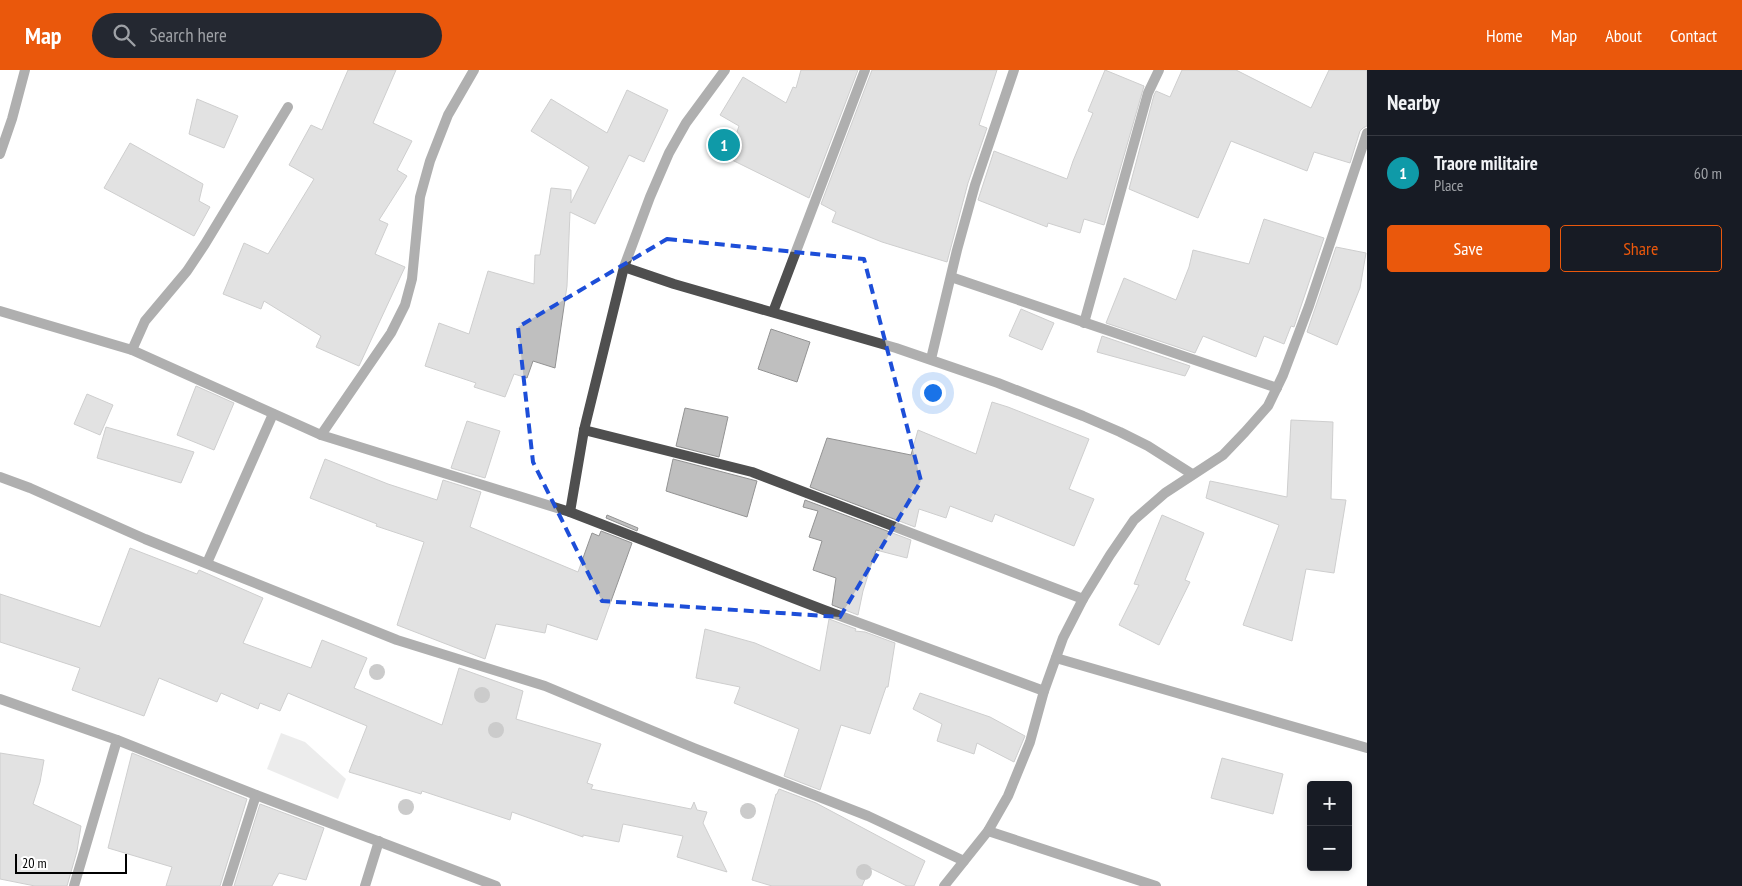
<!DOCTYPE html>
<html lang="en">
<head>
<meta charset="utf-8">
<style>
  body { margin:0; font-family:"PT Sans Narrow",sans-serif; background:#242831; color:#f1f3f6 }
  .controls { position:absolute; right:15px; bottom:15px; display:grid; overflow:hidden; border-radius:5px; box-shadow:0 2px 8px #0003 }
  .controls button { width:45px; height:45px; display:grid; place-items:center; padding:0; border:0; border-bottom:1px solid #363941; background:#171b24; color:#f1f3f6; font:25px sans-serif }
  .scale { position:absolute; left:15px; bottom:12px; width:112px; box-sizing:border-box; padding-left:5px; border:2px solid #000; border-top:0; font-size:14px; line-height:18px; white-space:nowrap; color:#000; -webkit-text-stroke:4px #fff; paint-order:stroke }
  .you { position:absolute; left:932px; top:322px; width:18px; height:18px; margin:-12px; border:4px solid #fff; border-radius:50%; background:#1a73e8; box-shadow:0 0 0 8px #1a73e833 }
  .badge { display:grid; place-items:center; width:32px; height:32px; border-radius:50%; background:#ea580c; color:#fff; font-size:16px; font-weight:700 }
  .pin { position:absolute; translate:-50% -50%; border:2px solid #fff; box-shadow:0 1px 5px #0006 }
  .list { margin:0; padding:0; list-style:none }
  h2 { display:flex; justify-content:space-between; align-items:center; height:65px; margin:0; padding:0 20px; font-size:21px }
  h2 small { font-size:16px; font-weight:400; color:#9ea1a6 }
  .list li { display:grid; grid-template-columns:32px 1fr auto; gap:15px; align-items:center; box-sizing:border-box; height:75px; padding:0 20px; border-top:1px solid #363941 }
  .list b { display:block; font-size:19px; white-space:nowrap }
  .list p { margin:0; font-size:16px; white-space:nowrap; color:#9ea1a6 }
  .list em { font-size:16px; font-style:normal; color:#9ea1a6 }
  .actions { display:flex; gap:10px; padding:15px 20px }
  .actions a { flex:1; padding:11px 0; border:1px solid #ea580c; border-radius:5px; text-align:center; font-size:18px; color:#ea580c }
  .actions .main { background:#ea580c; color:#fff }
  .icon { flex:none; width:28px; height:28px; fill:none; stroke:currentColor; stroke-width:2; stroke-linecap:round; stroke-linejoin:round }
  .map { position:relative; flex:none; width:1367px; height:816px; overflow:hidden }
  header { display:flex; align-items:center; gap:30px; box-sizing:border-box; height:70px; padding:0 25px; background:#ea580c; color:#fff }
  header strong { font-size:24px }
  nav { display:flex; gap:28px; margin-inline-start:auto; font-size:18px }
  .search { width:350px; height:45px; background:#242831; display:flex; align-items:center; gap:12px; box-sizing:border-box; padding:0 18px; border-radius:28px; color:#9ea1a6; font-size:19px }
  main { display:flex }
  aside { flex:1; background:#171b24 }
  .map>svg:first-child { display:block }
</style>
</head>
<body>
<header>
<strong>Map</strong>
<div class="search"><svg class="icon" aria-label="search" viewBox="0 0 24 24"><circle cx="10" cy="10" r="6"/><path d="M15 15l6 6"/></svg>Search here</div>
<nav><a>Home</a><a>Map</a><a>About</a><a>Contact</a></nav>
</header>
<main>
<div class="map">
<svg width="1367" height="816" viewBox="0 0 1367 816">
  <rect width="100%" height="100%" fill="#fff"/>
  <path fill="#d6d6d6" d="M281,663L305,672L346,709L338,729L267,699Z"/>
  <g fill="#bfbfbf" stroke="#939393">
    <path d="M348,0H396L373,53L412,71L397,100L407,106L379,150L388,154L375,184L405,197L359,296L316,277L321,266L264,231L261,239L223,224L244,173L268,184L314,109L289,95L311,55L322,60Z"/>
    <path d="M801,0H858L809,128L728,88L739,56L720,45L743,7L786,33L793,17L796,18Z"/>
    <path d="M872,0H997L979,55L987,58L968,113L947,192L882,172L832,152L836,142L821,134Z"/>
    <path d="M1105,0L1144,16L1104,155L1084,149L1080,163L1048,153L1047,157L978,130L994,81L1067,109L1073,91L1093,43L1088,41Z"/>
    <path d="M1182,0H1236L1311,38L1329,0H1367V56L1363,58L1360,61L1350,93L1314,82L1307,101L1231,71L1198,148L1129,119L1154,25L1156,21L1170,27Z"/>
    <path d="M627,20L668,40L644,92L629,85L595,154L570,142L567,216L555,298L533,291L527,308L514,304L505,327L474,317L476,313L425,296L439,253L469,264L488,201L534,214L535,185H540L551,118L571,120V133L589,97L531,61L551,29L607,63Z"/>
    <path d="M197,29L238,46L224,78L189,64Z"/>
    <path d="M130,73L203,114L199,131L210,137L194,166L104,118Z"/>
    <path d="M1264,149L1324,168L1294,257L1291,256L1284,274L1264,266L1256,287L1203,266L1195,283L1106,253L1124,208L1176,230L1189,197L1193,180L1249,194Z"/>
    <path d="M1336,177L1366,183L1360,218L1337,275L1307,262Z"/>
    <path d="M1021,239L1054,253L1042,280L1009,266Z"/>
    <path d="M771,259L810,272L797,312L758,299Z"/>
    <path d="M1102,266L1190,296L1185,306L1097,282Z"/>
    <path d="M196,316L234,333L214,380L177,365Z"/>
    <path d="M87,324L113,335L100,365L74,354Z"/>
    <path d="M992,332L1008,337L1089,369L1069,419L1094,429L1074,476L995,444L992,452L950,436L946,448L919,439L915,457L810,417L827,368L911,385L918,360L976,384Z"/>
    <path d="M685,338L728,347L719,387L676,376Z"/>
    <path d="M1291,350L1333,352L1331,429L1346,430L1334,503L1306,499L1292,571L1243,555L1279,455L1206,428L1210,411L1287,427Z"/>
    <path d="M467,351L500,361L485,408L451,398Z"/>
    <path d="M106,357L194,382L181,413L97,388Z"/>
    <path d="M325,389L388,414L437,430L443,410L481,422L470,457L578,502L592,463L599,466L601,461L632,473L597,570L547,554L545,563L496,554L485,589L397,555L424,472L376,456L377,454L310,428Z"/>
    <path d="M673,389L757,411L747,447L666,421Z"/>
    <path d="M805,430L911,470L907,488L876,480L863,521L858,545L832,535L836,508L813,500L822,471L809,467L818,441L803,437Z"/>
    <path d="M607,445L638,458L637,461L606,448Z"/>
    <path d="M1162,445L1204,463L1185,510L1190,512L1159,575L1119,555L1139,515L1134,514Z"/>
    <path d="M130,478L197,504L199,500L263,528L243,573L311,598L322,570L367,588L354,618L442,655L459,598L523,621L516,649L601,674L587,713L593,715L591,719L691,739L694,732L697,740L707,742L703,753L727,802L677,787L683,766L623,754L619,772L583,765V767L512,742L510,750L422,721L421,724L349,702L367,656L288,623L280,641L260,633L258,639L221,623L217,632L159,608L144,646L72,620L80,598L0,572V524L100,557Z"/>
    <path d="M829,549L856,559L855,561L865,562L895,573L888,617H886L870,664L841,655L820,720L784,706L799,659L734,633L740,617L696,608L705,559L755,573L820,601Z"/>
    <path d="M920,623L990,647L1025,666L1014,692L977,673L974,684L937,671L942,654L913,639Z"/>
    <path d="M0,683L44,690L40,712L33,734L81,756L77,781L67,816H35L0,809Z"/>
    <path d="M132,683L247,729L220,816H166L172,797L108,778Z"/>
    <path d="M1222,688L1283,704L1273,744L1211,728Z"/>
    <path d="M779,719L816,733L925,791L914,816H907L870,798L862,816H772L752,810L776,724H777Z"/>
    <path d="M260,734L324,758L306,810L279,803L272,816H234Z"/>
  </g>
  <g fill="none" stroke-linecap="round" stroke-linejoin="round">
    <g stroke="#4f4f4f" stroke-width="10">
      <path d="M0,84L12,49L25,0"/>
      <path d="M624,197L674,214L896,278L998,313L1083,346L1120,362L1148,376L1192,404"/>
      <path d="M951,207L1277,318"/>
      <path d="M0,241L132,280L321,365L570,442L824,540L1044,621"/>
      <path d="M773,242L865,0"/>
      <path d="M1084,253L1148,23L1159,0"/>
      <path d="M132,280L145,251L187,201L205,174L288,37"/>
      <path d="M931,289L957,180L975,115L1014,0"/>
      <path d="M584,360L752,402L1083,529"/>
      <path d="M321,365L391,263L405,235L412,209L420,127L430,91L448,45L474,0"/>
      <path d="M0,407L30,418L145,469L397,570L545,616L694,678L868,746L964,791"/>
      <path d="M570,442L584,360L624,197L650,127L669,83L686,53L725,0"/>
      <path d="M207,493L273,344"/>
      <path d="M1056,588L1367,678"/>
      <path d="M0,629L117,670L256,725L496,816"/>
      <path d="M988,761L1156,816"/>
      <path d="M74,816L117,670"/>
      <path d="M227,816L256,725"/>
      <path d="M365,816L379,771"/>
    </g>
    <path stroke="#4f4f4f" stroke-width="10" d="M944,816L988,761L1008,726L1030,672L1044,621L1063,568L1083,529L1110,485L1134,450L1165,423L1223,385L1245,362L1268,336L1283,305L1309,236L1367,63"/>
  </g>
  <g fill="#8c8c8c">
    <circle cx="377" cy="602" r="8"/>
    <circle cx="482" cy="625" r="8"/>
    <circle cx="496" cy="660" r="8"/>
    <circle cx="406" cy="737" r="8"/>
    <circle cx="748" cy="741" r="8"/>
    <circle cx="864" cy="802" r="8"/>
  </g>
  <path d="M0 0H1367V816H0ZM667,169L864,189L921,411L840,547L602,531L533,392L518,257Z" fill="#fff" fill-opacity=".55" fill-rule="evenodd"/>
  <path fill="none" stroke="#1d4ed8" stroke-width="4" stroke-dasharray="10 6" stroke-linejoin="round" d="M667,169L864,189L921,411L840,547L602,531L533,392L518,257Z"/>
</svg>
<div class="controls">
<button>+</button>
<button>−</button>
</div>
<div class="scale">20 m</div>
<div class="you"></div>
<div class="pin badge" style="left:724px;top:75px;background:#0f9aa8">1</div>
</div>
<aside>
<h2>Nearby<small></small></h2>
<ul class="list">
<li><span class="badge" style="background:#0f9aa8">1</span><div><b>Traore militaire</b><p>Place</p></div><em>60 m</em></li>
</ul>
<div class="actions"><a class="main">Save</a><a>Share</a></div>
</aside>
</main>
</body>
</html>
